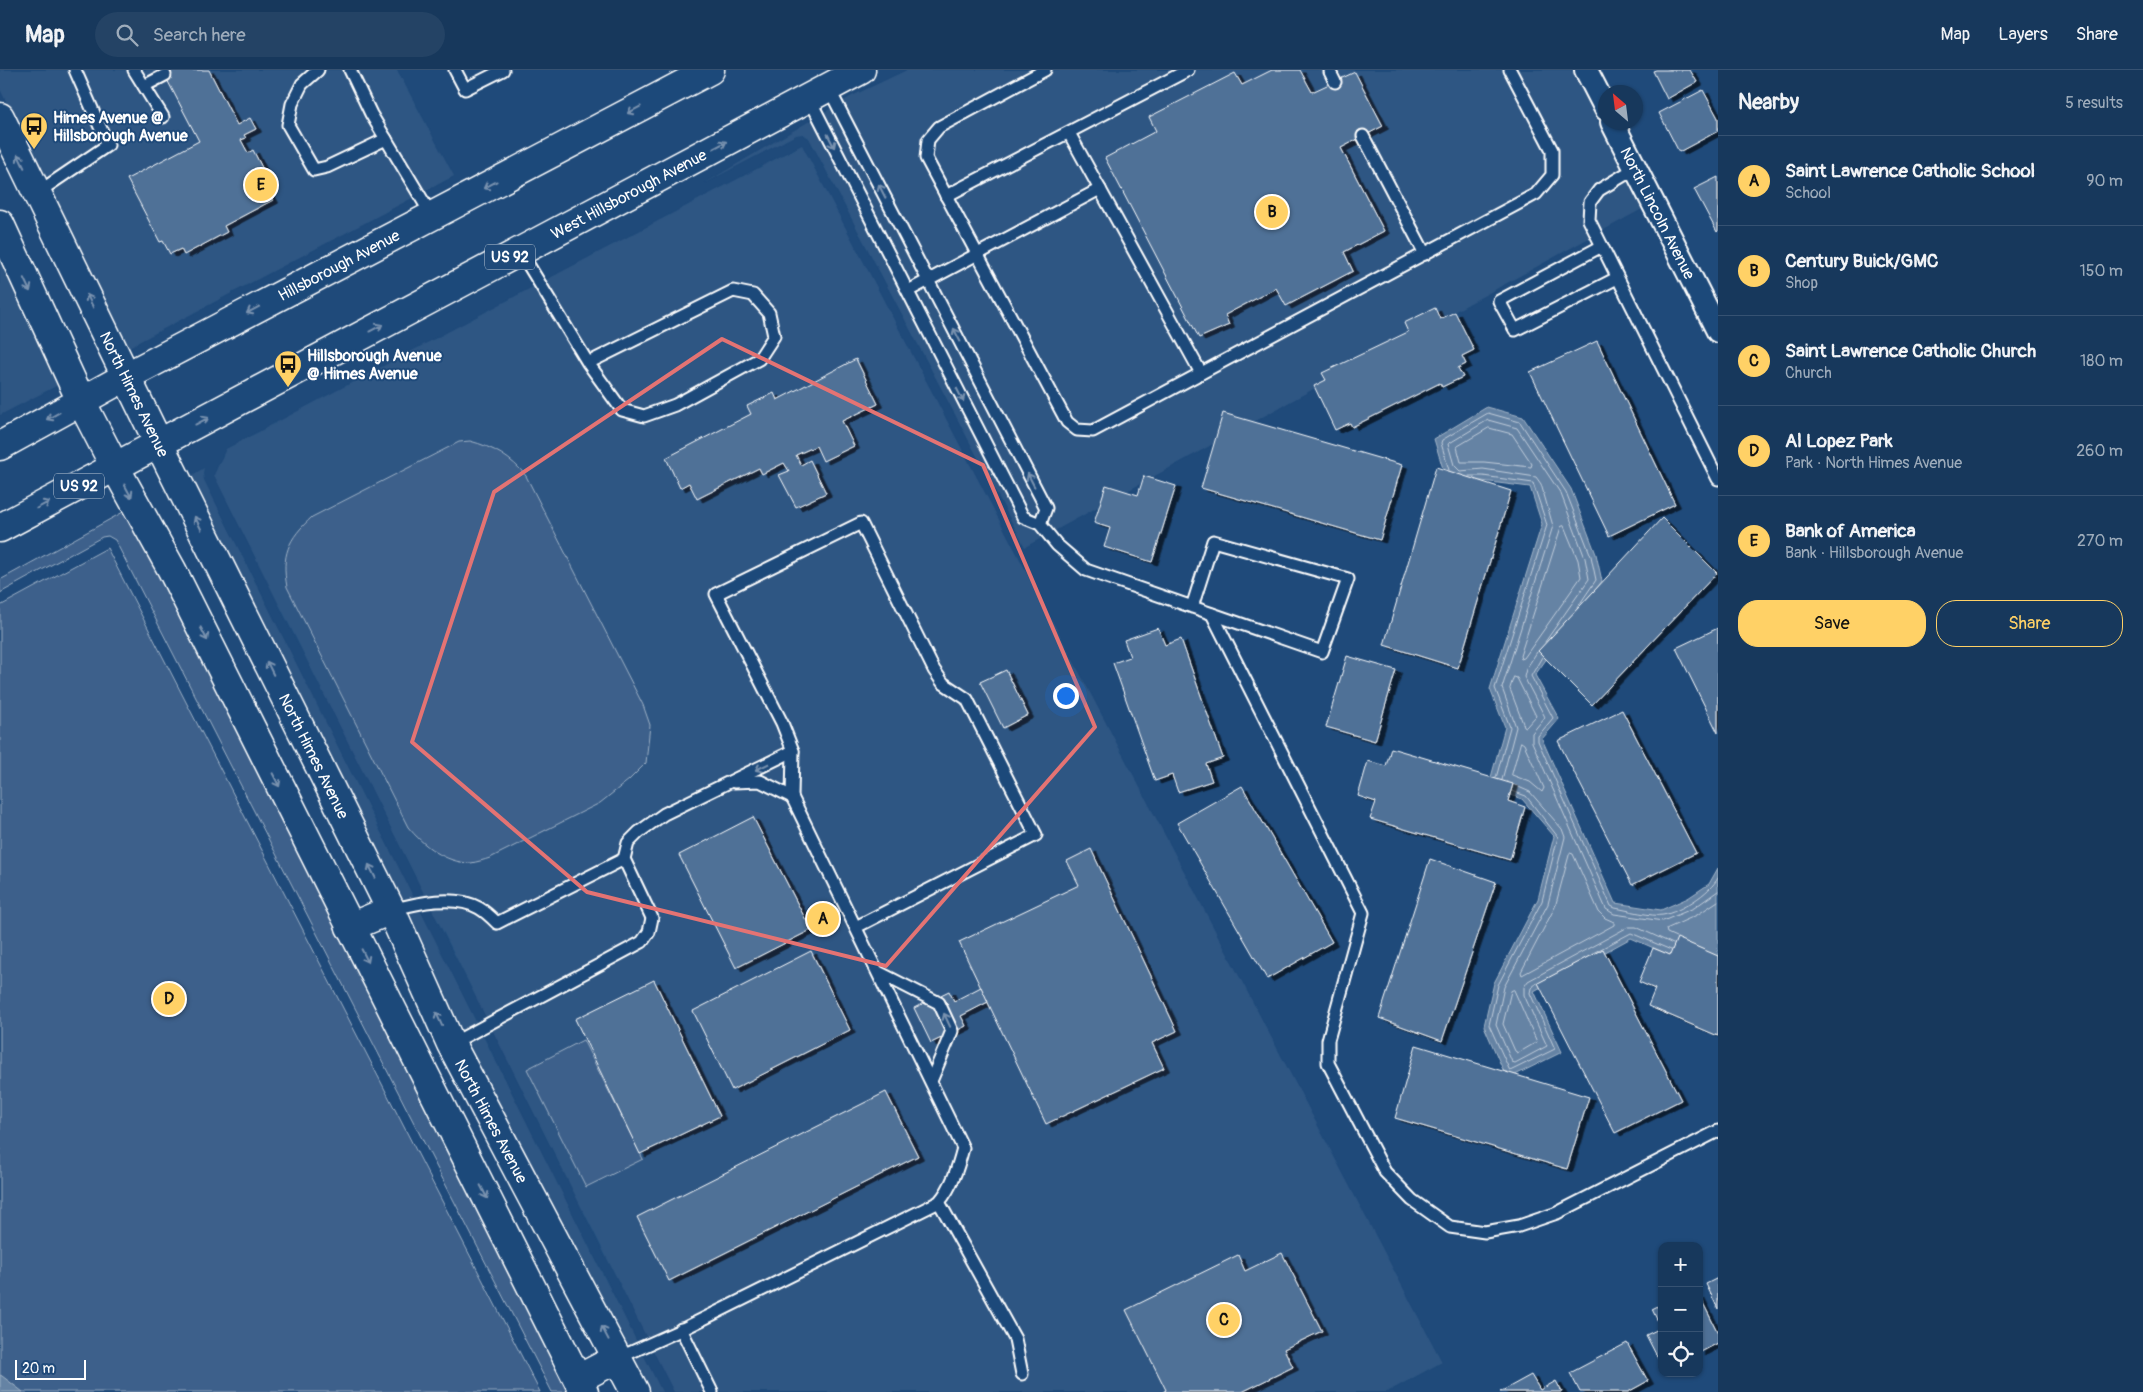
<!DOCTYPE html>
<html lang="en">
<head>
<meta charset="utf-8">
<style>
  body { margin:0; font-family:Pangolin,sans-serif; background:#244365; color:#f1f3f6 }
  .controls { position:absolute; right:15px; bottom:15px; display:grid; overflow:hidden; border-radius:10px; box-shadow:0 1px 4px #0004 }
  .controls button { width:45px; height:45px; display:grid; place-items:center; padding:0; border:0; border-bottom:1px solid #365272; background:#17385c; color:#f1f3f6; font:25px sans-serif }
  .compass { position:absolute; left:1598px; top:15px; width:45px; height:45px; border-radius:50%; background:#17385c; box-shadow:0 1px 4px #0004; rotate:332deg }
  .scale { position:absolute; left:15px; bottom:12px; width:71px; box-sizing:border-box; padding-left:5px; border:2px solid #fff; border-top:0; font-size:14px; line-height:18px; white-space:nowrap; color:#fff; -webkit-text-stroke:4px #1f4a7a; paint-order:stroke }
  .you { position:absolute; left:1065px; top:625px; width:18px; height:18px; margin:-12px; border:4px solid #fff; border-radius:50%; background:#1a73e8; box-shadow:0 0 0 8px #1a73e833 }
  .badge { display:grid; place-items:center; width:32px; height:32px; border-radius:50%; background:#ffd166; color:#111; font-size:16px; font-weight:700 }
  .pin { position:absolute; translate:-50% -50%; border:2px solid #fff; box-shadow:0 1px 5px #0006 }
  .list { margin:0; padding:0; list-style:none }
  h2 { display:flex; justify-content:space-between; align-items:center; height:65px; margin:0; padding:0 20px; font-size:21px }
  h2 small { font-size:16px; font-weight:400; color:#9eacbb }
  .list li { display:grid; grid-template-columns:32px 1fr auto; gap:15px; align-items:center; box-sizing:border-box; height:90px; padding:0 20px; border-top:1px solid #365272 }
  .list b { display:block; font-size:19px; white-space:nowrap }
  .list p { margin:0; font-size:16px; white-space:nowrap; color:#9eacbb }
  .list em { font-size:16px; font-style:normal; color:#9eacbb }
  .actions { display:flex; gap:10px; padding:15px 20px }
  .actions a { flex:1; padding:11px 0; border:1px solid #ffd166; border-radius:20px; text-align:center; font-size:18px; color:#ffd166 }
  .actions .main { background:#ffd166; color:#111 }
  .icon { flex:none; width:28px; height:28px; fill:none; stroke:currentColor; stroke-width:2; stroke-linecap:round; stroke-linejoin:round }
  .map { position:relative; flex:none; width:1718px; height:1322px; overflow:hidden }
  header { display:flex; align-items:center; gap:30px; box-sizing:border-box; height:70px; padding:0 25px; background:#17385c; border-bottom:1px solid #365272 }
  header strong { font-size:24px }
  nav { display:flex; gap:28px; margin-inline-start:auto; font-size:18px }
  .search { width:350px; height:45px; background:#244365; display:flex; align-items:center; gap:12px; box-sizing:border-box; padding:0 18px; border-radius:28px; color:#9eacbb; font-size:19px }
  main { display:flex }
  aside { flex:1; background:#17385c }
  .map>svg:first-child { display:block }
</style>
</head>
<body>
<header>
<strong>Map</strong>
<div class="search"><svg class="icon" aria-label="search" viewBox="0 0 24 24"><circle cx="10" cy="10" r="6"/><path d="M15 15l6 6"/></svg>Search here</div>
<nav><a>Map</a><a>Layers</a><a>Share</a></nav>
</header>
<main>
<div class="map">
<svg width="1718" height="1322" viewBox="0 0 1718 1322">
  <defs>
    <filter id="shadow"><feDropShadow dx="5.5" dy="3" stdDeviation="0" flood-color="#0009"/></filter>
  </defs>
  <rect width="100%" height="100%" fill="#1f4a7a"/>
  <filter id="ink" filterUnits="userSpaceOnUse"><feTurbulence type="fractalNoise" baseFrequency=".02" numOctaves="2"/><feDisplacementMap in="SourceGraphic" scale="10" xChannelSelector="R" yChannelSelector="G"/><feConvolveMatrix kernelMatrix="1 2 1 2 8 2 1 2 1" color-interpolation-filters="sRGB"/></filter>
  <g filter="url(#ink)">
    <g fill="#2e5683">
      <path d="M0,0H397L454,106L127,278L0,19Z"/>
      <path d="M907,0H1572L1642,139L1025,477L809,68L803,64L796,65L705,113L852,26Z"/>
      <path d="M802,75L1442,1292L1387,1322H674L214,405L226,379Z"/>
      <path d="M0,184L60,314L0,345Z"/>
      <path d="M204,398L203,403L204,410L662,1322H649L462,969L189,407Z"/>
    </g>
    <g fill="#3c618b" stroke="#9eb0c5">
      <path d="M470,371C493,377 512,388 526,406L643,635L650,655L646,693L629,710L600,733L490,788C484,790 477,792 471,793C445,793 423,775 408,757L287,517C281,485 288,469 312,447L459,372Z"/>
      <path d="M125,441L161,506L570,1322H552L115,470L108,466L102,467L0,523V510Z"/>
      <path d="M107,478L540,1322H0V536Z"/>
      <path d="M583,970L643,1089L586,1117L527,999Z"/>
    </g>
    <g fill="#6583a4" stroke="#a3b5c8">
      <path d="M1487,337L1523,347L1571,419L1596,484L1602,511L1535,605L1559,649L1542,669L1615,833L1661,840L1688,828L1709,814L1718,798V903L1706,901L1631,868L1534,921L1562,982L1507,1009L1484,956L1494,913L1538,829L1554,766L1522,729L1488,718L1505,657L1490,619L1542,454L1530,417L1482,411L1455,412L1444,402L1434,369Z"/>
      <path d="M0,1305L2,1306L23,1322H0Z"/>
    </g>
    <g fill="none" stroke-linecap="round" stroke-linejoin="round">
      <g stroke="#c1cddb" stroke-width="1">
        <path d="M1489,358L1512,364L1532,394L1531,397L1484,392H1461L1457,377Z"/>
        <path d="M1449,400L1441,373L1442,370L1488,343L1520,352L1566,422L1591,486L1596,510L1577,538"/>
        <path d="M1469,406H1483L1533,413L1547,455L1495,618L1510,657L1496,708"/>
        <path d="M1564,456L1578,490L1581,507L1524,588L1521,589L1520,586L1561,457Z"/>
        <path d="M1537,582L1526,599L1524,607L1545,647L1532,663V672L1606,839L1614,844L1663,851L1694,838L1718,821"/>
        <path d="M1542,587L1531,606L1553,648L1538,666V671L1611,836L1615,838C1627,840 1652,847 1663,845C1680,842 1710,823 1718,808"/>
        <path d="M1514,607L1517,608L1536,646L1526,657L1524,656L1510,619Z"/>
        <path d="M1521,672L1524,674L1544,718L1542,722L1530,712L1512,705Z"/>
        <path d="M1502,710L1516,657L1502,618L1553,456L1541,414L1536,407L1483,399L1460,401L1454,395L1448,374L1488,350L1517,358L1561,424L1585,488L1589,509L1545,572"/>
        <path d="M1514,715L1530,722L1562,759L1565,767L1548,834L1504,917L1496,955L1512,992L1515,993L1547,976L1524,925V917L1528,911L1628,857H1636L1673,874"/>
        <path d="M1512,721L1526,726L1558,767L1542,831L1498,915L1489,955L1510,1001L1555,979L1530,923L1531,918L1537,913"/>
        <path d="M1570,783L1573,784L1599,842L1605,848L1614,852V855L1522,905L1521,902L1555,837Z"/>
        <path d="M1676,867L1667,863L1666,859L1697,845L1718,831"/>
        <path d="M1593,883L1631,863L1671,880"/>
        <path d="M1514,920L1537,972L1518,983L1515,981L1503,954L1511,921Z"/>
      </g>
    </g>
    <g fill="#507197" stroke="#fff" filter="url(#shadow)">
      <path d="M162,0H209L237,55L250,48L256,59L244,65L246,68L241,70L248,83L253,80L270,113L265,115L273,130L224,156L227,162L184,185L181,179L170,184L163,171L160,172L127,109L199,71Z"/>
      <path d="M1272,0H1300L1312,22L1355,2L1383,56L1341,78L1384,161L1344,182L1353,201L1286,236L1276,218L1225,245L1229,255L1199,268L1105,88L1156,61L1149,47L1235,3L1242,15Z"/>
      <path d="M1656,0H1690L1697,12L1667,29L1653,1Z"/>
      <path d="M1703,20L1718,48V61L1679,82L1659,43Z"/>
      <path d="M1718,107V161L1717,162L1694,119Z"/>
      <path d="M1435,238L1440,249L1455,242L1474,280L1462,286L1466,294L1458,298L1463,307L1442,317L1440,313L1352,357L1350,353L1335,360L1314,316L1326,310L1322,303L1408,262L1404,253Z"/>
      <path d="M1597,271L1675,434L1609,466L1530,302Z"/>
      <path d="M856,289L878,334L842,351L854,376L823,391L816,376L796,385L801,395L810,390L826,423L796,437L779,405L789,401L784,393L762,404L759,398L697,429L689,413L680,418L666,388L751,344L747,336L774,323L777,330Z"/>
      <path d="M1223,343L1402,395L1380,470L1201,418Z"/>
      <path d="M1436,397L1511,421L1458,598L1384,575Z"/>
      <path d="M1144,406L1176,416L1152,492L1104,477L1110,458L1094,453L1106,415L1138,425Z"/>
      <path d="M1662,448L1717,503L1592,635L1538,581Z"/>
      <path d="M1158,558L1165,575L1181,569L1223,688L1206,694L1212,711L1178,722L1172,705L1155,711L1113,593L1130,587L1124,570Z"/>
      <path d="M1718,558V663L1676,578Z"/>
      <path d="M1347,586L1396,600L1375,671L1326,657Z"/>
      <path d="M1006,600L1028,645L1003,658L980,612Z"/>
      <path d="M1622,640L1696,783L1632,815L1558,671Z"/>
      <path d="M1391,678L1513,714L1508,731L1525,737L1510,790L1370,749L1376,732L1358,726L1368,691L1386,696Z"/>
      <path d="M1242,716L1332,872L1267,909L1177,753Z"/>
      <path d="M753,747L811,860L736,898L679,785Z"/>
      <path d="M1091,779L1177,961L1152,973L1164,998L1046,1054L959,872L1079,815L1067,791Z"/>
      <path d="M1430,789L1496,812L1442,971L1379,948Z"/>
      <path d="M1677,868L1718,886V966L1648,936L1655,919L1639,912L1653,878L1670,885Z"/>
      <path d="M1603,879L1681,1030L1615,1063L1538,913Z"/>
      <path d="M811,881L850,960L732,1020L693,941Z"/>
      <path d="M654,910L720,1046L640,1084L575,949Z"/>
      <path d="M981,917L988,932L961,946L966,956L931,973L914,938L949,921L954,931Z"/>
      <path d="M1416,975L1589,1027L1567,1099L1395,1048Z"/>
      <path d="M886,1022L918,1086L669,1211L637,1147Z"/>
      <path d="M1282,1183L1322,1261L1284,1279L1293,1297L1242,1322H1163L1166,1320L1126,1240L1238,1185L1245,1201Z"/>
      <path d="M1718,1208V1239L1706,1214Z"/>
      <path d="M1699,1225L1718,1263V1273L1699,1283Z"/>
      <path d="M1662,1234V1296L1646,1265L1661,1258L1652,1239Z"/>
      <path d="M1627,1273L1648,1311L1628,1322H1580L1570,1303Z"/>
      <path d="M1531,1305L1540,1320L1556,1311L1562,1322H1500Z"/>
    </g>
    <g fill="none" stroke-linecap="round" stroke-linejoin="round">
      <g stroke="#fff" stroke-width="15">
        <g id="service">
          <path d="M134,0L163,47"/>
          <path d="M318,0L302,14L292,34L288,55L314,100L327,97L386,69"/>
          <path d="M350,0L371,44L432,146"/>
          <path d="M455,0L465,19L503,0"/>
          <path d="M1045,0L939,57L928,70L926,88L1067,352L1077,360L1093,361L1536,124L1552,105V80L1510,0"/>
          <path d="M1330,2L1335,12"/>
          <path d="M144,16L165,5"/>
          <path d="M828,17L1046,438L1040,454"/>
          <path d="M809,28L1023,447L1040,454L1057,475L1086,500L1322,582L1348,509L1213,471L1192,537"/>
          <path d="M1069,63L1201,303"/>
          <path d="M1363,66L1425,184"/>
          <path d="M1636,98L1599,120L1590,132L1589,150L1718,409"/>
          <path d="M37,123L108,75L75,0"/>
          <path d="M946,126L1188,0"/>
          <path d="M1602,176L1499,231L1515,260L1617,208"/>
          <path d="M520,181L588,293L622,340L644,346L675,335L759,289L774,266L769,243L753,225L733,221L588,293"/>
          <path d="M908,221L1100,119"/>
          <path d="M1212,544L1363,843L1328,970V993L1385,1102L1412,1130L1450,1157L1485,1162L1519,1156L1557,1143L1718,1061"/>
          <path d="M734,712L760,711L792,727"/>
          <path d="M391,840C417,833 455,824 479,838C486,842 492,848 497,853L624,789"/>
          <path d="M878,902L939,933L952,961L931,1011"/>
          <path d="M451,974L642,872L649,862L652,848L624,789L628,773L639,762L664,744L793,681"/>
          <path d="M939,1132L1015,1269L1022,1304"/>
          <path d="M681,1259L712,1322"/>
          <path d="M618,1288L683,1259L939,1132C952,1117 958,1097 963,1078L792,727L793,681L782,653L716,524L861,453L934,600L943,613L967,629L1036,765L856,857"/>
        </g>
      </g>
      <g stroke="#fff" stroke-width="26">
        <g id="minor">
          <path d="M1586,0L1606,39"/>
          <path id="s1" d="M1612,52L1718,261"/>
        </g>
      </g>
      <g stroke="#fff" stroke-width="31">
        <g id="tertiary">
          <path id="s2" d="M0,47L159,374L391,840L451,974L635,1322"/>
          <path d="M0,154L81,331L115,397L172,500L584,1322"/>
          <path d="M350,857L391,840"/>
          <path d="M578,1309L618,1288"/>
        </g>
      </g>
      <g stroke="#fff" stroke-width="31">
        <g id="primary">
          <path id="s3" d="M0,376L127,306L710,0"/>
          <path id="s4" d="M0,458L861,0"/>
        </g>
      </g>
      <use href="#service" stroke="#1f4a7a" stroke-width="11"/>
      <use href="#minor" stroke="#1f4a7a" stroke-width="22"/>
      <use href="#tertiary" stroke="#1f4a7a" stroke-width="28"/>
      <use href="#primary" stroke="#1f4a7a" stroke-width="28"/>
    </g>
    <defs><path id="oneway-shaft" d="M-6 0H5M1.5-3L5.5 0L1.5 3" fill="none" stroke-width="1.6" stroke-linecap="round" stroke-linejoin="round" transform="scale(1.25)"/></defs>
    <g stroke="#7992af">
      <use href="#oneway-shaft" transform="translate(634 40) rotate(152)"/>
      <use href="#oneway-shaft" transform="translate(831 71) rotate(63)"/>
      <use href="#oneway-shaft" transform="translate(720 75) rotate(-28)"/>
      <use href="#oneway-shaft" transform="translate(21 91) rotate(-116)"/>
      <use href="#oneway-shaft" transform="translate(490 115) rotate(152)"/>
      <use href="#oneway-shaft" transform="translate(882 121) rotate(-117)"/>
      <use href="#oneway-shaft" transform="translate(27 215) rotate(65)"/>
      <use href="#oneway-shaft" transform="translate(90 231) rotate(-116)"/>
      <use href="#oneway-shaft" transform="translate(253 240) rotate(152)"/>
      <use href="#oneway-shaft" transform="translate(376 258) rotate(-28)"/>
      <use href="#oneway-shaft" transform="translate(957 265) rotate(-117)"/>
      <use href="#oneway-shaft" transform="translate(960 325) rotate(63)"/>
      <use href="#oneway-shaft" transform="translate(53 346) rotate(151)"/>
      <use href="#oneway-shaft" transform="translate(202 351) rotate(-28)"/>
      <use href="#oneway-shaft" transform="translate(1031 410) rotate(-117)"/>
      <use href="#oneway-shaft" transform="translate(128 421) rotate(61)"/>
      <use href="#oneway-shaft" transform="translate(43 435) rotate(-28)"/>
      <use href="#oneway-shaft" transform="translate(198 453) rotate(-117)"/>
      <use href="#oneway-shaft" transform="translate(204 564) rotate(63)"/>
      <use href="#oneway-shaft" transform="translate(270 598) rotate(-116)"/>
      <use href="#oneway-shaft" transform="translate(762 697) rotate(154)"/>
      <use href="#oneway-shaft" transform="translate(276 710) rotate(63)"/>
      <use href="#oneway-shaft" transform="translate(372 801) rotate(-117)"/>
      <use href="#oneway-shaft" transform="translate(365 886) rotate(63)"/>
      <use href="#oneway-shaft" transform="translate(439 949) rotate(-114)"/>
      <use href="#oneway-shaft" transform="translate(947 950) rotate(-115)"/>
      <use href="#oneway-shaft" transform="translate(484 1122) rotate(63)"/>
      <use href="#oneway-shaft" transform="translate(605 1263) rotate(-118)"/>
    </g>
  </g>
  <path fill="none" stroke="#e47373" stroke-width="4" stroke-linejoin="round" d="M722,269L983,395L1095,657L886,896L587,822L412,672L494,422Z"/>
  <defs>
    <g id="bus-pin" transform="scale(1.4375)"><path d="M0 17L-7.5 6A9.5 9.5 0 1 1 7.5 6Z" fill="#ffd166" stroke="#1f4a7a"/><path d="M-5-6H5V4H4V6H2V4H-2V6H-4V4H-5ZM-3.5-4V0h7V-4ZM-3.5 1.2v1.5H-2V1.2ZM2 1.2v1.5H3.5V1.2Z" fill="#111"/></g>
  </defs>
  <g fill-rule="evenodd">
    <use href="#bus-pin" x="34" y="56"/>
    <use href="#bus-pin" x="288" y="294"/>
  </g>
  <g text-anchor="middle" stroke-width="4" stroke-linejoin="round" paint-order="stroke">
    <g fill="#1f4a7a" stroke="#bcc9d7" stroke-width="1">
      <rect x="485" y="174.5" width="50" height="25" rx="4"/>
      <rect x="54" y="403.5" width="50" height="25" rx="4"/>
    </g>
    <g font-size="15" font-weight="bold" fill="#fff">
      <text x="510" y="192">US 92</text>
      <text x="79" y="421">US 92</text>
    </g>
    <g font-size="16" font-weight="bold" fill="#fff" stroke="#1f4a7a" text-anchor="start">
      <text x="53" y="53">Himes Avenue @<tspan x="53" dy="18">Hillsborough Avenue</tspan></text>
      <text x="307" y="291">Hillsborough Avenue<tspan x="307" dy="18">@ Himes Avenue</tspan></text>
    </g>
    <g font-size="16" fill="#fff" stroke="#1f4a7a">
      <text dy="6" stroke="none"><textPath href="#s4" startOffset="712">West Hillsborough Avenue</textPath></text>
      <text dy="6" stroke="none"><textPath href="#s1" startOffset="102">North Lincoln Avenue</textPath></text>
      <text dy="6" stroke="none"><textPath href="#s3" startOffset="384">Hillsborough Avenue</textPath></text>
      <text dy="6" stroke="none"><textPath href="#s2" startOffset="308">North Himes Avenue</textPath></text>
      <text dy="6" stroke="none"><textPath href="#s2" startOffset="712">North Himes Avenue</textPath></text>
      <text dy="6" stroke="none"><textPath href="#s2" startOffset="1118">North Himes Avenue</textPath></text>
    </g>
  </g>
</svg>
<div class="controls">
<button>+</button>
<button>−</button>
<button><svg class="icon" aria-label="locate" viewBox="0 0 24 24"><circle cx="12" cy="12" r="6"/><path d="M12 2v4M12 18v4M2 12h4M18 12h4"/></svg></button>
</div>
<svg class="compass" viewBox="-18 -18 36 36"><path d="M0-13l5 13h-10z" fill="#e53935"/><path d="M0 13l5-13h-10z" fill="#9eacbb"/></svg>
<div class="scale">20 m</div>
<div class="you"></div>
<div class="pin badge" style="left:823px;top:849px">A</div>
<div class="pin badge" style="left:1272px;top:142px">B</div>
<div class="pin badge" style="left:1224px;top:1250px">C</div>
<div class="pin badge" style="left:169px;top:929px">D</div>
<div class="pin badge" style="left:261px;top:115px">E</div>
</div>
<aside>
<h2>Nearby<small>5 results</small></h2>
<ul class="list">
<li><span class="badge">A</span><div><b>Saint Lawrence Catholic School</b><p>School</p></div><em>90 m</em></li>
<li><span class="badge">B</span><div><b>Century Buick/GMC</b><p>Shop</p></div><em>150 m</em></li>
<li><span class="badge">C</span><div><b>Saint Lawrence Catholic Church</b><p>Church</p></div><em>180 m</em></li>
<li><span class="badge">D</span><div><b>Al Lopez Park</b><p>Park · North Himes Avenue</p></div><em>260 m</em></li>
<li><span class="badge">E</span><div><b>Bank of America</b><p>Bank · Hillsborough Avenue</p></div><em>270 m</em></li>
</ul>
<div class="actions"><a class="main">Save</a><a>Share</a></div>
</aside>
</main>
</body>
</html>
